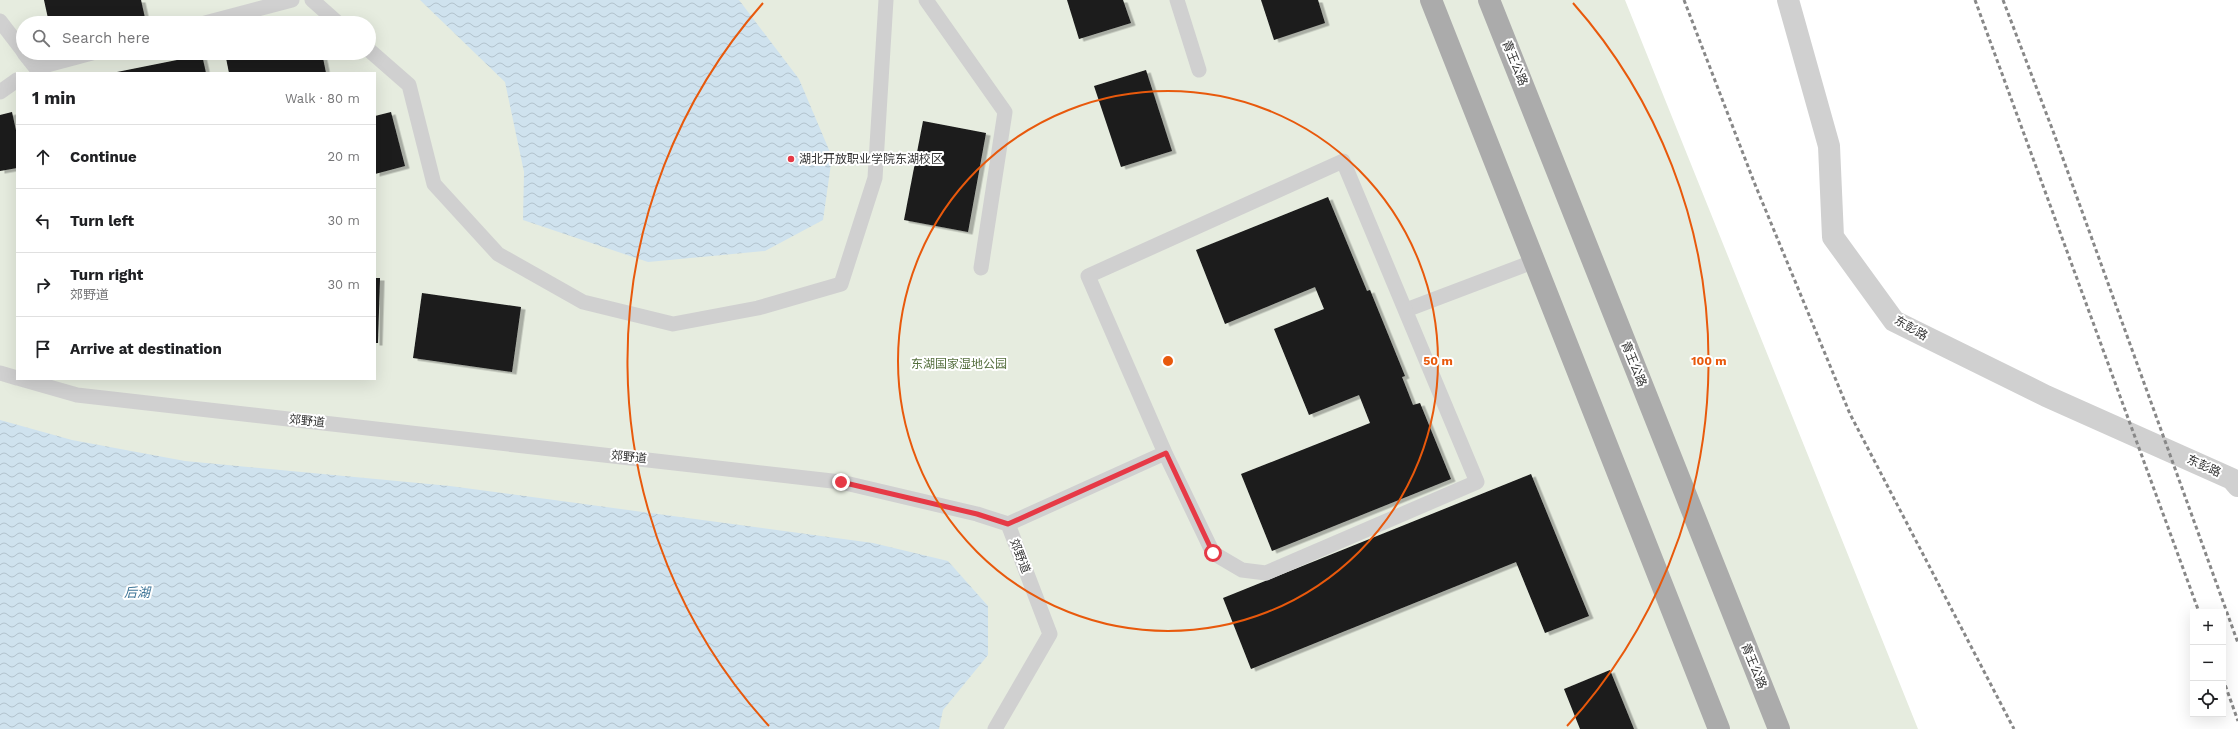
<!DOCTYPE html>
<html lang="en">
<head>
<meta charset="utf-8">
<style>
  body { margin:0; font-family:"Work Sans","Noto Sans SC",sans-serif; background:#f6f6f6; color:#202124 }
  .controls { position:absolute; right:12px; bottom:12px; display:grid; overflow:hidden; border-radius:0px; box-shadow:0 4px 16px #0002 }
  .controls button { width:36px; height:36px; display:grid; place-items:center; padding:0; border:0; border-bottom:1px solid #e0e0e0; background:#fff; color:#202124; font:20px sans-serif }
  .stop { position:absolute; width:12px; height:12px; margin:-9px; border:3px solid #e63946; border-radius:50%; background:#fff }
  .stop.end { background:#e63946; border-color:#fff; box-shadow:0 1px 4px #0008 }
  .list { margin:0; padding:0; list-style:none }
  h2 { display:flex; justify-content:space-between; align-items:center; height:52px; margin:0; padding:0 16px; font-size:17px }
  h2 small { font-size:13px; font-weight:400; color:#757577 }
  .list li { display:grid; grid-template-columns:26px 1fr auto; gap:12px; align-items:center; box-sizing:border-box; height:64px; padding:0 16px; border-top:1px solid #e0e0e0 }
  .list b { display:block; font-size:15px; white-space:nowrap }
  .list p { margin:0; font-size:13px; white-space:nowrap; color:#757577 }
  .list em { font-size:13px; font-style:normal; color:#757577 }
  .icon { flex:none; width:22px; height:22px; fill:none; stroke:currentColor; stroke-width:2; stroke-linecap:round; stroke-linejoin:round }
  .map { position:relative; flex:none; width:2238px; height:729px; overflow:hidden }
  .search { position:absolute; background:#fff; box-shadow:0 4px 16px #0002; left:16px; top:16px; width:360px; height:44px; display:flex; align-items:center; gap:10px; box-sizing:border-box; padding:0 14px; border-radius:22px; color:#757577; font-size:15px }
  .panel { position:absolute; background:#fff; box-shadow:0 4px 16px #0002; left:16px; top:72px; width:360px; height:308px; border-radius:0px }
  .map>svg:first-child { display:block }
</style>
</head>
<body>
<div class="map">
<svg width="2238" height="729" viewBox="0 0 2238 729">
  <defs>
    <pattern id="water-waves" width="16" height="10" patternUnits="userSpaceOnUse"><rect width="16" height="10" fill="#cfe2ee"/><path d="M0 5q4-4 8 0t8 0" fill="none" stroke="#b2c2cd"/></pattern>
    <filter id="shadow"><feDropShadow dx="4.5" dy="2.5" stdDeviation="0" flood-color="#0004"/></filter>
  </defs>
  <rect width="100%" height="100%" fill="#fff"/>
  <path fill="#e6ecdf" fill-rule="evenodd" d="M0,0H1625L1918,729H0ZM23,23H369V53H23ZM17,73H375V379H17Z"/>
  <g fill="url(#water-waves)">
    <path d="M420,0H739L799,79L832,157L823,220L765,251L648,262L523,220L524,172L505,82Z"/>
    <path d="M0,420L72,440L185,461L450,486L873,543L948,561L988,606V655L943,710L939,729H0Z"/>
  </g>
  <g fill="#1a1a1a" filter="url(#shadow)">
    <path d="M44,0H141L145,18L121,23H49Z"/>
    <path d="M1067,0H1123L1131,23L1079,39Z"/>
    <path d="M1261,0H1318L1325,23L1274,40Z"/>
    <path d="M225,53H322L326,73H229Z"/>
    <path d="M202,55L206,73H117V72Z"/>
    <path d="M1146,70L1172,151L1121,167L1094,86Z"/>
    <path d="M12,112L17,135V168L0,171V115Z"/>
    <path d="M391,112L405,166L375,174V116Z"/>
    <path d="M923,121L986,133L968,232L904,220Z"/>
    <path d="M1328,197L1367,291L1370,290L1405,376L1402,377L1413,405L1420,403L1451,479L1272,551L1241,474L1370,423L1359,395L1309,415L1274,329L1324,309L1315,287L1225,324L1196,250Z"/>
    <path d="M375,278H380L378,343H375Z"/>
    <path d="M422,293L521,307L512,372L413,358Z"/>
    <path d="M1531,474L1589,616L1545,633L1516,562L1251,669L1223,598Z"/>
    <path d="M1610,670L1634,729H1580L1564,689Z"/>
  </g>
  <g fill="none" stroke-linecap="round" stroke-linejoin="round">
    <g stroke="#d0d0d0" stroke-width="15">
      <path d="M312,0L338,23"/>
      <path d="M926,0L1005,112L981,268"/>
      <path d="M1177,0L1199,70"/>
      <path d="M0,21L23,51"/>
      <path d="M205,23L292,0"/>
      <path d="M369,50L409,85L434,184L498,254L583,302L673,324L758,308L841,284L875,178L886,0"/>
      <path d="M24,53L36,68L92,53"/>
      <path d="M0,92L17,80"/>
      <path d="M1406,310L1535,261"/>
      <path d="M0,373L17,378"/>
      <path d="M21,379L77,395L841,482L977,514L1008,524L1050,634L995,729"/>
      <path d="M1008,524L1165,453L1213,553L1242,570L1266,573L1477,482L1343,161L1088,276L1165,453"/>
    </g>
    <path stroke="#d0d0d0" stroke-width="22" d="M1788,0L1829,146L1833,237L1894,321L2046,396L2232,479L2238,486"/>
    <g stroke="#ababab" stroke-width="22">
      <path d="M1431,0L1719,729"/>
      <path d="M1489,0L1779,729"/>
    </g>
    <g stroke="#888" stroke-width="3" stroke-dasharray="4 3" stroke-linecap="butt">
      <path d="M1684,0L1754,182L1850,414L2014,729"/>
      <path d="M1975,0L2199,612"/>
      <path d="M2003,0L2053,131L2238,643"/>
      <path d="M2223,679L2238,721"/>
    </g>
  </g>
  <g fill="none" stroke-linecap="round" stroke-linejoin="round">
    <path stroke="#e63946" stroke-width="5" d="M841,482L977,514L1008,524L1166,453L1213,553"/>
  </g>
  <g fill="none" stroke="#e8590c" stroke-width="2">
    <circle cx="1168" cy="361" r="270"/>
    <path d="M769 726A541 541 0 0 1 763 3M1573 3A541 541 0 0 1 1567 726"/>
  </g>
  <circle fill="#e63946" stroke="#fff" stroke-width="1.5" cx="791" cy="159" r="4"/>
  <g text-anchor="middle" stroke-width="4" stroke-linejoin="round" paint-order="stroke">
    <g font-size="12" fill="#333" stroke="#fff">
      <text transform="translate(1515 63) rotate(68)" y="4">青王公路</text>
      <text transform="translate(1911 328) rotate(30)" y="4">东彭路</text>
      <text transform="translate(1634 364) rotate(68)" y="4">青王公路</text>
      <text transform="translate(307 421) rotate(6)" y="4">郊野道</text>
      <text transform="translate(629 457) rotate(6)" y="4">郊野道</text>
      <text transform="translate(2204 466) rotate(24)" y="4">东彭路</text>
      <text transform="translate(1020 556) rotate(69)" y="4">郊野道</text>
      <text transform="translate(1754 666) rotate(68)" y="4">青王公路</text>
    </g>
    <g font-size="12" fill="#333" stroke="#fff" text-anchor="start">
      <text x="799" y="163">湖北开放职业学院东湖校区</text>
    </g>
    <g font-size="12" fill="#56703f" stroke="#fff">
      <text x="959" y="368">东湖国家湿地公园</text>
    </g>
    <g font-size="13" font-style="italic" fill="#3f7597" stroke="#fff">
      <text x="137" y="597">后湖</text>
    </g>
  </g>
  <circle cx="1168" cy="361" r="6" fill="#e8590c" stroke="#fff" stroke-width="2"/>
  <g font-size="12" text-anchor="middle" font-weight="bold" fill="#e8590c" stroke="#fff" stroke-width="4" stroke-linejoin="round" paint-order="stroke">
    <text x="1438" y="365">50 m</text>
    <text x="1709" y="365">100 m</text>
  </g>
</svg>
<div class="controls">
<button>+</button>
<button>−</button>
<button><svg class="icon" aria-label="locate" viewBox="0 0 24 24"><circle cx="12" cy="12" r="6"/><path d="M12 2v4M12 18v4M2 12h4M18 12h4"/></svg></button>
</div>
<div class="stop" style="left:1213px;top:553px"></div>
<div class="stop end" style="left:841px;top:482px"></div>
<div class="search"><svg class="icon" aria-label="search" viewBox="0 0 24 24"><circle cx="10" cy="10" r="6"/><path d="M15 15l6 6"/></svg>Search here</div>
<section class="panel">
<h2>1 min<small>Walk · 80 m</small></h2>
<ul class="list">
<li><svg class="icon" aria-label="ahead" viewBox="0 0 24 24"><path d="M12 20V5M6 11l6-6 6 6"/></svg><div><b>Continue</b></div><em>20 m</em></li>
<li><svg class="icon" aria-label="left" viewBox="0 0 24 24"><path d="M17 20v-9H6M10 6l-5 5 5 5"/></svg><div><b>Turn left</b></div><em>30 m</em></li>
<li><svg class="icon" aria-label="right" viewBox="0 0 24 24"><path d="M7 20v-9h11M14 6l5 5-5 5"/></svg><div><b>Turn right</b><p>郊野道</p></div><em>30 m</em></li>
<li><svg class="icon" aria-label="arrive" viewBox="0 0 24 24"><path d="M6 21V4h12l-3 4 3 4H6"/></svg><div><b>Arrive at destination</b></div></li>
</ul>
</section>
</div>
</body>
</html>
